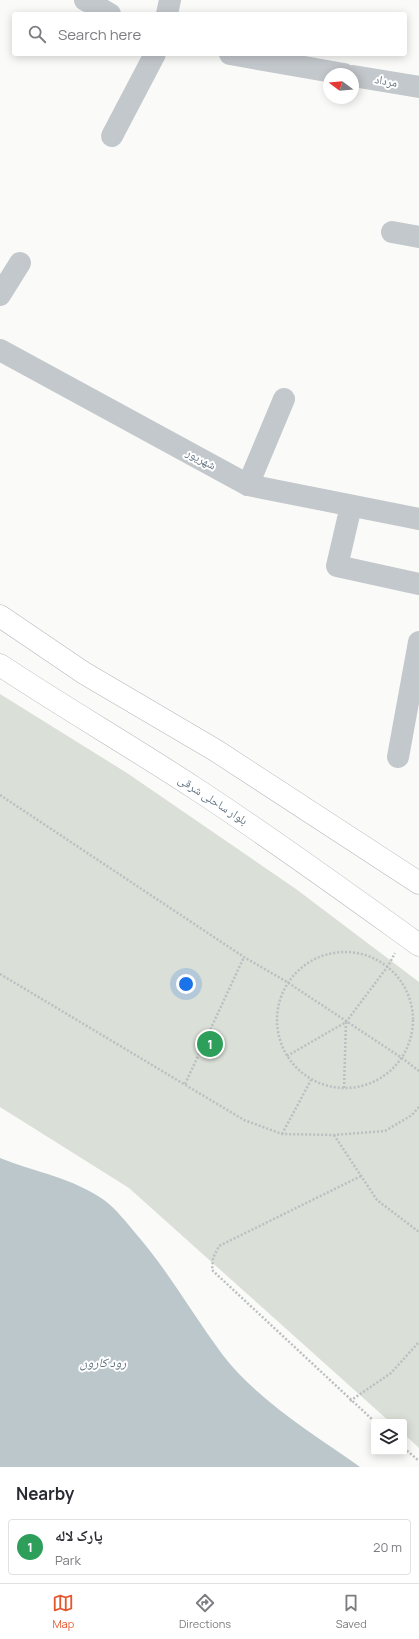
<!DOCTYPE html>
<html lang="en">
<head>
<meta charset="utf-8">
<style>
  body { margin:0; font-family:Manrope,"Noto Naskh Arabic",sans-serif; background:#f2f2f3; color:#2b2b33 }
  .controls { position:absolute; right:12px; bottom:12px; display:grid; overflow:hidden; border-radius:4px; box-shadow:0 2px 10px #0003 }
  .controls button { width:36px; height:36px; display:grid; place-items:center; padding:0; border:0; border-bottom:1px solid #e1e1e2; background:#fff; color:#2b2b33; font:20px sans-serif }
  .compass { position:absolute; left:323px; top:68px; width:36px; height:36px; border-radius:50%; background:#fff; box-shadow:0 2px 10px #0003; rotate:286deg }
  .you { position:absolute; left:186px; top:984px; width:14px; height:14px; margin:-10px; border:3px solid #fff; border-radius:50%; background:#1a73e8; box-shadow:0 0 0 6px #1a73e833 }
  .badge { display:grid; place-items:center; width:26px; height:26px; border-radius:50%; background:#e4572e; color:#fff; font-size:13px; font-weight:700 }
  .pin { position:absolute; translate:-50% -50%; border:2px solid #fff; box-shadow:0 1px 4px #0006 }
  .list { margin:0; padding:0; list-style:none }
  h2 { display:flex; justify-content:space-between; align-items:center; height:52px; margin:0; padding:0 16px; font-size:17px }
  h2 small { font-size:13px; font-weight:400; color:#7c7c81 }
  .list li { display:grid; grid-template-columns:26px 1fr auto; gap:12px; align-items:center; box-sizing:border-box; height:56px; margin:0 8px 8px; padding:0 8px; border:1px solid #e1e1e2; border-radius:4px }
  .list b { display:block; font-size:15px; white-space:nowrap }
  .list p { margin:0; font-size:13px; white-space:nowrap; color:#7c7c81 }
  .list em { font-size:13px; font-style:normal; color:#7c7c81 }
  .icon { flex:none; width:22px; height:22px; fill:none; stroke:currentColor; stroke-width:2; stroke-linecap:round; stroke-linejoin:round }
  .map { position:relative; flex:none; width:419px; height:1467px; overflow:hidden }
  .search { position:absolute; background:#fff; box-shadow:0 2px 10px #0003; left:12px; right:12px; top:12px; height:44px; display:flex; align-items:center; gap:10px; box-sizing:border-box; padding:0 14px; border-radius:4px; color:#7c7c81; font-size:15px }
  .sheet { height:116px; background:#fff }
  nav { display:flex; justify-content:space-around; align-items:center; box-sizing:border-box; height:56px; border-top:1px solid #e1e1e2; background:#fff; font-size:11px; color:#7c7c81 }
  nav a { display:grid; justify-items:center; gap:2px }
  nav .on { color:#e4572e }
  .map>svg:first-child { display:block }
</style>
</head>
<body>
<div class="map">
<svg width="419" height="1467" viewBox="0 0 419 1467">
  <rect width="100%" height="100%" fill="#fafaf8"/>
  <path fill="#dadfd7" d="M0,694L127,773L296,889L419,982V1448L404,1434V1422H390L129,1188L0,1107Z"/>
  <path fill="#bbc7cb" d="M0,1158C35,1172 73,1178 104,1200C116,1209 127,1223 137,1235C169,1272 193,1315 222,1354C258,1401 312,1433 360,1467H0Z"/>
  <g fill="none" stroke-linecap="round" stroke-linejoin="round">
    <g stroke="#b3babf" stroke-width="23">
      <g id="secondary">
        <path d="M0,616L84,673L215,750L419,883"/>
        <path d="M0,665C63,707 129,745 193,787C270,837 344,891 419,945"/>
      </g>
    </g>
    <g stroke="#bbbfc2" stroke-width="2.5" stroke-dasharray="2 2" stroke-linecap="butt">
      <path d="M0,795L244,957L287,982L402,1058L419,1071"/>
      <circle cx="345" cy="1020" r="68"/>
      <path d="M0,974L244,1120L282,1134L334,1135L385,1131L412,1115L419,1107"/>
      <path d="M287,1056L346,1022L388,966L395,953"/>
      <path d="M185,1084L244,957"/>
      <path d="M344,1088L346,1022"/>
      <path d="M282,1134L311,1080"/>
      <path d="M334,1135L377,1200L419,1232"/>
      <path d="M361,1176L219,1246L213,1258L212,1270L375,1422"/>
      <path d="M350,1401L391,1373L419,1342"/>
      <path d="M404,1448L419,1461"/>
    </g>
    <g stroke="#c3c8cc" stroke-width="22">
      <path d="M85,0L110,14"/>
      <path d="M167,14L170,0"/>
      <path d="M230,54L344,74"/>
      <path d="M353,76L419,87"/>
      <path d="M112,136L155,54"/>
      <path d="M392,232L419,237"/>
      <path d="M0,295L20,263"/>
      <path d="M0,350L248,485L419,519"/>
      <path d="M248,485L284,399"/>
      <path d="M351,506L337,566L419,584"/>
      <path d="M398,757L419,642"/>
    </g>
    <use href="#secondary" stroke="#fff" stroke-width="22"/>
  </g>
  <g text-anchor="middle" stroke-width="4" stroke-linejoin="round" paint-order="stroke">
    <g font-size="12" fill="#657683" stroke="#fff">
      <text transform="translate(386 81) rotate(10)" y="4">مرداد</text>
      <text transform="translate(201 459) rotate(28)" y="4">شهریور</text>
      <text transform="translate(213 800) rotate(33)" y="4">بلوار ساحلی شرقی</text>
    </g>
    <g font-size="13" font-style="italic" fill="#60757c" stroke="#fff">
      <text x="103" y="1367">رود کارون</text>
    </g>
  </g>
</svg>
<div class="controls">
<button><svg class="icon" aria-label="layers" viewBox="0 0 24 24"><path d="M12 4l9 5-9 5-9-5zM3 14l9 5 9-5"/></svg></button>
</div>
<svg class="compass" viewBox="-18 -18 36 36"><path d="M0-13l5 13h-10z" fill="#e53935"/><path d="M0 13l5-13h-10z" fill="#7c7c81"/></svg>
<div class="you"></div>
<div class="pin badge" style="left:210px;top:1044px;background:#2e9e5b">1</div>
<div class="search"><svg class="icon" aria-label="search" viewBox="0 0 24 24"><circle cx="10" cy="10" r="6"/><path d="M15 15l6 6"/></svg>Search here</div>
</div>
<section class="sheet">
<h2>Nearby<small></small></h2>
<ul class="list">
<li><span class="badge" style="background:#2e9e5b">1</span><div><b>پارک لاله</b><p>Park</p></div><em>20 m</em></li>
</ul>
</section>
<nav>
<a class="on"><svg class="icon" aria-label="map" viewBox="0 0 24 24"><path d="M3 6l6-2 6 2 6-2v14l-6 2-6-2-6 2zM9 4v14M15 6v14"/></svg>Map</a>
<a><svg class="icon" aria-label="directions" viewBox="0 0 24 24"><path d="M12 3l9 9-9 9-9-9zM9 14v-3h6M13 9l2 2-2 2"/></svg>Directions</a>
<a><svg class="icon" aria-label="saved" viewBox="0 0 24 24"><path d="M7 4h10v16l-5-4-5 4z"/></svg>Saved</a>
</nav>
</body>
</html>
